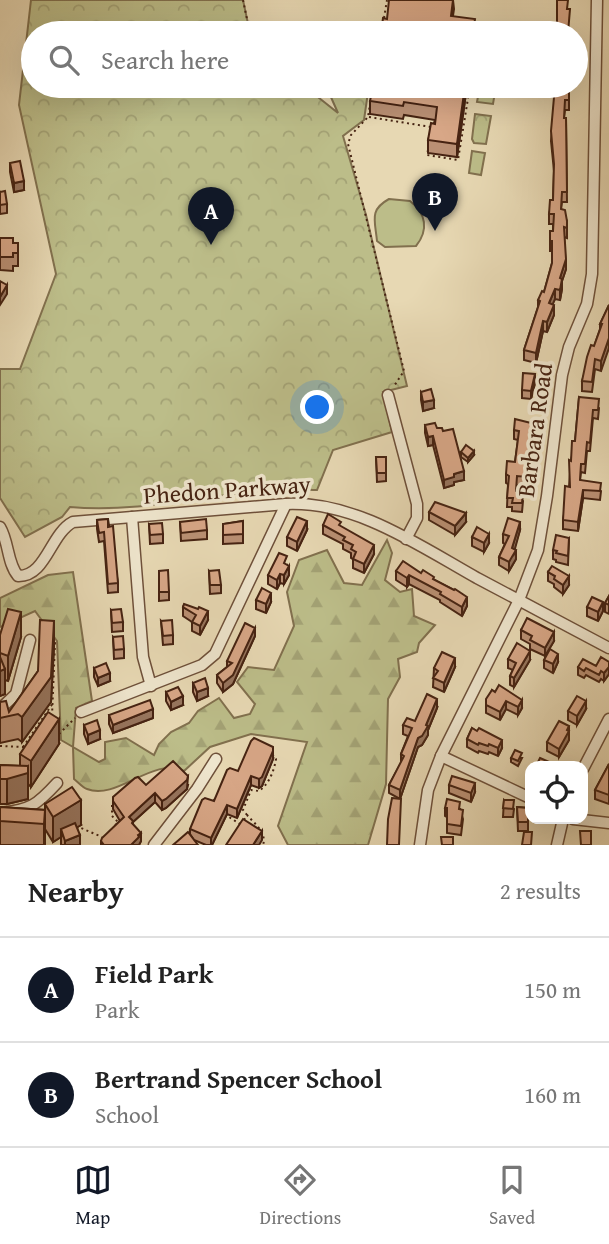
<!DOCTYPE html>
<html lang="en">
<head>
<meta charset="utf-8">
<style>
  body { margin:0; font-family:"Gentium Book Plus",serif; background:#f2f2f2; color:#222 }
  .controls { position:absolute; right:21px; bottom:21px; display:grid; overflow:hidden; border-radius:14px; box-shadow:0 7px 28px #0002 }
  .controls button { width:63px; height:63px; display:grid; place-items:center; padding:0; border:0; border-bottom:2px solid #e0e0e0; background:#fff; color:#222; font:35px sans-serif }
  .you { position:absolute; left:318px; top:408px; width:24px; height:24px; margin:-18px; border:5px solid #fff; border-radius:50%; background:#1a73e8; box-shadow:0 0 0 10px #1a73e833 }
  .badge { display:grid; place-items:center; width:46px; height:46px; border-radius:50%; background:#111827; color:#fff; font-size:23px; font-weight:700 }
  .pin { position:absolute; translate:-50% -58px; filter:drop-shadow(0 2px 4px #0008) }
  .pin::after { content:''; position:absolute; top:37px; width:24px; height:21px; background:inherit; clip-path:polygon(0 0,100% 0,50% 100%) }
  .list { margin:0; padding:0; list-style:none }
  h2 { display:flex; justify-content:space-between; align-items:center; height:91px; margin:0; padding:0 28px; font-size:30px }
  h2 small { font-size:23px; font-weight:400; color:#767676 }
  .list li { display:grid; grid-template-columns:46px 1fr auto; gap:21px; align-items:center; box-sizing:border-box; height:105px; padding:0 28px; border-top:2px solid #e0e0e0 }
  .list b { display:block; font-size:26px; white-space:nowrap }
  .list p { margin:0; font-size:23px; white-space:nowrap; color:#767676 }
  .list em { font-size:23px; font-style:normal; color:#767676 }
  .icon { flex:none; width:38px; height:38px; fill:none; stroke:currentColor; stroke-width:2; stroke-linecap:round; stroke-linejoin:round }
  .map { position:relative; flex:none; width:609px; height:845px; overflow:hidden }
  .search { position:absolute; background:#fff; box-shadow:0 7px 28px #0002; left:21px; right:21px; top:21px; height:77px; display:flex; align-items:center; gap:18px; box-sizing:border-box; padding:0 24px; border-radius:38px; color:#767676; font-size:26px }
  .sheet { height:301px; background:#fff }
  nav { display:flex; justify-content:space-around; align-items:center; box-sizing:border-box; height:98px; border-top:2px solid #e0e0e0; background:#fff; font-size:19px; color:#767676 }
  nav a { display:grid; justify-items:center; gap:4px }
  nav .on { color:#111827 }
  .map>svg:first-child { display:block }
</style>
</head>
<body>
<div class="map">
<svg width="609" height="845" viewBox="0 0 609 845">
  <defs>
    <pattern id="forest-firs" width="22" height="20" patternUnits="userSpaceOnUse" patternTransform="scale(1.75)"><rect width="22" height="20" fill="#bcbd89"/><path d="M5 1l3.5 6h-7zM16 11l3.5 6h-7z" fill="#a3a275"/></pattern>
    <pattern id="park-crowns" width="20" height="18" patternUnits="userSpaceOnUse" patternTransform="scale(1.75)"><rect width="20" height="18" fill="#bcbd89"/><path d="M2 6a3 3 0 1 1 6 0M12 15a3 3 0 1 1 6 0" fill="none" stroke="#a3a275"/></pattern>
  </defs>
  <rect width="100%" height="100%" fill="#e7d8b3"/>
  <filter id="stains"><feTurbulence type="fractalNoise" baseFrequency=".00286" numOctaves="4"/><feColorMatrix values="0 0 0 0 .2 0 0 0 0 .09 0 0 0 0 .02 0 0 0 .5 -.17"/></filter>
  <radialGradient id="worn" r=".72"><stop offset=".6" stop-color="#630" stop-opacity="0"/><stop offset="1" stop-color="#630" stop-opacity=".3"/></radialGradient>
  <path fill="url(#forest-firs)" stroke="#81704e" stroke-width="2" d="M387,540L392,553L385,580L400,592L412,589L414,616L435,625L419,643L417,652L398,659L400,677L388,699L386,784L368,845H288L278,826L307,742L251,734L210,747L184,771C153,756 117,801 87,789C83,788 78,782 74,779L73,747L61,740L57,641L35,611L0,627V598L48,575L73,572L92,701L76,708L73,747L99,762L105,759V742L126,738L154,755L159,744L171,732L189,723L198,711L219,698L234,718L250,714L255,704L237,682L248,667L274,670L294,626L287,592L299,560L327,550L344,583L362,585Z"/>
  <g fill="url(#park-crowns)" stroke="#81704e" stroke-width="2">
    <path d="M31,0H243L250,33H33V86H304L338,113L326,86H375L374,92H368L364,120L343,136L366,215L407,386L383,392L392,432L333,450L317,490C301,490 284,488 268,490C203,496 136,513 70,507L62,517L25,537L0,498V369H20L56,274L19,105Z"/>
    <path d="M475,114L491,116L486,144L474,143L472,139Z"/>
    <path d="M472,151L485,153L481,175L469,173Z"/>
  </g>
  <g fill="#bcbd89" stroke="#81704e" stroke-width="2">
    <path d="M480,86H496L493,104L477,102Z"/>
    <path d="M389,199L410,201C426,213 429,230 416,246L385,247L377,241C375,220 369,210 389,199Z"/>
  </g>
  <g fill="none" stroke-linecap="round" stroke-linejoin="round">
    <g stroke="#6e503a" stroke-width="13">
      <g id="minor">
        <path d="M388,395L417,504V518L406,539"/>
        <path d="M132,517L143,657L151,686"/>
        <path d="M0,527C9,542 7,563 18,576C46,577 50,534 73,522L286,504C356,501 418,545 477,578C521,601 565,625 609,648"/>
        <path d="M0,709L16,694L30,640"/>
        <path d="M81,712L202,665L215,654L286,504"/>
        <path d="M441,756L530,798"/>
        <path d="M583,769L609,719"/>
        <path d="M0,813C30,810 37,805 57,783"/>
        <path d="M573,819L609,823"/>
        <path d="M154,845L197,789L216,759"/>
        <path d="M420,845L428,790L441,756L519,600L538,550L547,496L562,375L569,347L587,304L592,274L597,0"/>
        <path d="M557,845L563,819"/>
      </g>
    </g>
    <g stroke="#462312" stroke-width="2" stroke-dasharray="2 3.5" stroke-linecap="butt">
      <path d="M243,0L247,19L255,33"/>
      <path d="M453,17V6"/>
      <path d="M384,18L387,0"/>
      <path d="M473,29L478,30V33"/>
      <path d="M373,86L368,117L351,135L348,144L404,371L394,386"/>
      <path d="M369,117L431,127"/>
      <path d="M428,150L427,155L458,160L470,86"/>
      <path d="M52,716L55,643L53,642"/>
      <path d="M59,734L75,718"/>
      <path d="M0,746L23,747L26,750"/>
      <path d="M23,747L53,703"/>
      <path d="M112,805V816L118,822L114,827"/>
      <path d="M226,813L229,817L240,824"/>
      <path d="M247,815L243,810L251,790L259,791C269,784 274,771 276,759L273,755"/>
      <path d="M244,820L247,815C255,824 267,833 263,845"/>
      <path d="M80,823L81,828L102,837"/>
      <path d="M45,832V845"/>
    </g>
    <use href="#minor" stroke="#efe6ce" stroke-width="10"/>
  </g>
  <g fill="#ba9074" stroke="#462312" stroke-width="2">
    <path d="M467,86L457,157L428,153V140L435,120L404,115L403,119L370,114V101Z"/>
    <path d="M553,86H567V88H569V110H565L564,118H566L567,202H562L561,209L567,221V238L564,237L566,269L562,281V289L560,300L555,299L552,304L554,315L547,332L543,331L536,363L524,360V350L538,307V300L544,292L552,263V251H550V231H553V224H549V214L553,200L554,171L551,141L555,94H553Z"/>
    <path d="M10,163L24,190L14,192L10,172Z"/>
    <path d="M0,192L7,204V213L0,214Z"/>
    <path d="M0,238L13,243H18V266H13V271L0,270Z"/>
    <path d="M609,305L601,371L595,369L592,392L582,391V381L600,329V324Z"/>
    <path d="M535,383L531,399L522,398V390Z"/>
    <path d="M421,392L434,408L423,411L421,400Z"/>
    <path d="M579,397L599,408L598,419L593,418L590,451H587L585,473L581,472L580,480L601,491L600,500L583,498L578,531L563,529V520L569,487L571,461L575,441Z"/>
    <path d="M425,425L437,428L464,480L454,482V485L444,488L433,445L428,446L425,433Z"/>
    <path d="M514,430L535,433L534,442L530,441L527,486L517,485V491L523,501L522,512L512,511V507H507L508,484L506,483V474L515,462L518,440L514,439Z"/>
    <path d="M461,452L474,455L468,462L461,457Z"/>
    <path d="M376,457H386V481L377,482Z"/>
    <path d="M429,512L466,522L455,535L429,520Z"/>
    <path d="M108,519L118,583V592L108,593L104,541L99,542L97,529V520Z"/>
    <path d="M243,521V543L223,544V524Z"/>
    <path d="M180,522L207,530V539L181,541Z"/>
    <path d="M149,524L163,534V543L150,544Z"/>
    <path d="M323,525L341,527L374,554L364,573L353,568V559L351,558V553L343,549V544L323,534Z"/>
    <path d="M307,530L297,551L287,546V537Z"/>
    <path d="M520,530L514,549L516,559L509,571L499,565V557L505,544L503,543V534Z"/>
    <path d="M472,537L489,543L484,552L472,546Z"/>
    <path d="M569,538L568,565L556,562V560L553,559V550Z"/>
    <path d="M287,565L289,575L284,584L280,583L277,589L268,584V575Z"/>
    <path d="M159,571L169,592V600L159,601Z"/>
    <path d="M209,571L221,585V593L210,594Z"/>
    <path d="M396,571L434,580L454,590L467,606L462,616L440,602V600L409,584L407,587L396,580Z"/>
    <path d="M548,572L569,585L563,594L554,587V584L548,581Z"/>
    <path d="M609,596V614L605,612V603Z"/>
    <path d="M256,600L271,602L266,613L256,609Z"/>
    <path d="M183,607L208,620L200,635L192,631V622L183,616Z"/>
    <path d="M587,607L603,611L598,621L587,616Z"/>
    <path d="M111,610L123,622V631L112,632Z"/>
    <path d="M161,621L173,635V644L163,645Z"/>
    <path d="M521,630L554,641L545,656L530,649V644L521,639Z"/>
    <path d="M0,635L21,637L8,681L5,680V694L0,696Z"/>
    <path d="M255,636L233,684L223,692L217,683V675L227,667V661Z"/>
    <path d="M113,637L124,649V658L114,659Z"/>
    <path d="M54,646L51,702L22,742L18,739L0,743V702L9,712L38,671Z"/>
    <path d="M508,659L530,660L514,687L510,685V676L513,670L508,668Z"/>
    <path d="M544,660L558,662L553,673L544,668Z"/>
    <path d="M609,662V674L604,681L601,679L599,682L586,675L584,678L578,675V667L596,666Z"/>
    <path d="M455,667L444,692L433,687L434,668Z"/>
    <path d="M94,668L110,681L98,686L94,677Z"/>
    <path d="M193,683L208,696L197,701L193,692Z"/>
    <path d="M492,690L522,708L518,715L506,709L500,720L486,713V705Z"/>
    <path d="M166,692L183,705L171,710L166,701Z"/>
    <path d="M437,708L428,730V735L422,745L418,747L400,799L389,793V785L401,763V754L408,736L403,734V725L415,721Z"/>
    <path d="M586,709L577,725L568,720V711Z"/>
    <path d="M109,715L153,718L113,733L109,724Z"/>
    <path d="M84,725L100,739L88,744L84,734Z"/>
    <path d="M472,728L502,748L498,756L489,752L488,754L479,751L478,753L467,747V739Z"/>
    <path d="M569,735V740L559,757L547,751V742Z"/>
    <path d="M59,744L31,787L28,784V799L7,804H0V765L20,766V754Z"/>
    <path d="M511,758H522L518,766L511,762Z"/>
    <path d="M273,759L262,786L259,788L251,785L237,818L227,814L212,845H206L194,840L190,834V829L238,771Z"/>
    <path d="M609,764V804L595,799V790Z"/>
    <path d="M146,785H188L187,789L166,808L162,810L155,802L133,822V825L141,841L139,845H101V841L120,821L113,809V801Z"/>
    <path d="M449,785L475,792L471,802L449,793Z"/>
    <path d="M504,800L514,809L513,817H503Z"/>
    <path d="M45,804L81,825L77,827L80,845H61V837L53,842L45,829Z"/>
    <path d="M0,807L45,810V845H0Z"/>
    <path d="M517,807L528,808V831H518Z"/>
    <path d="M445,808L460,809L463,819L461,835L447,833V817L445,816Z"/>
  </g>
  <g fill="#97755e" stroke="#462312" stroke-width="2">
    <path d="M453,0L454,9L451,29V16Z"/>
    <path d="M465,86H467L457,157V144Z"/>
    <path d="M24,181V190L14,192V183Z"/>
    <path d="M566,259V269L562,281V289L560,300V278Z"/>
    <path d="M7,285V294L0,305V297Z"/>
    <path d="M555,289V299L549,313V303Z"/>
    <path d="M554,305V315L547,332V322Z"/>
    <path d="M543,321V331L536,363V353Z"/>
    <path d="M609,338V348L601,371V361Z"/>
    <path d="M535,374V383L531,399V391Z"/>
    <path d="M434,400V408L423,411V402Z"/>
    <path d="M433,436V445L428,446V437Z"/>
    <path d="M474,451V455L468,462V458Z"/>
    <path d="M464,471V480L454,482V485L444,488V480L454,474Z"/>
    <path d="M583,490V498L578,531V522Z"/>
    <path d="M466,513V522L455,535V526Z"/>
    <path d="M307,521V530L297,551V542Z"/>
    <path d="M520,522V530L513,556L516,550V559L509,571V562L512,548Z"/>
    <path d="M489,534V543L484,552V543Z"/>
    <path d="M374,545V554L364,573V564Z"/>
    <path d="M289,566V575L284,584V575Z"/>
    <path d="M280,574V583L277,589V580Z"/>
    <path d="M409,575V584L407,587V578Z"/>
    <path d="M569,576V585L563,594V585Z"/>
    <path d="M271,593V602L266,613V604Z"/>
    <path d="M467,597V606L462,616V607Z"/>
    <path d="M603,602V611L598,621V612Z"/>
    <path d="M208,611V620L200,635V626Z"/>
    <path d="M21,612V637L8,681V656Z"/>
    <path d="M54,621V646L51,702L22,742V717L51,677Z"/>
    <path d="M255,628V636L233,684L223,692V683Z"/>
    <path d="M554,632V641L545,656V648Z"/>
    <path d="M530,651V660L514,687V678Z"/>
    <path d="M558,654V662L553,673V664Z"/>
    <path d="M455,658V667L444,692V683Z"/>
    <path d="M609,667V674L604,681V673Z"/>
    <path d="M5,669V694L0,696V671Z"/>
    <path d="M110,673V681L98,686V678Z"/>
    <path d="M208,688V696L197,701V692Z"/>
    <path d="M183,696V705L171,710V702Z"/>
    <path d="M437,699V708L428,730V735L422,745L418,747L400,799V790L418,738L426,725Z"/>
    <path d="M522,700V708L518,715V707Z"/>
    <path d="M506,701V709L500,720V712Z"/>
    <path d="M586,701V709L577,725V716Z"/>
    <path d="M153,709V718L113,733V725Z"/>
    <path d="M59,719V744L31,787V761Z"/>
    <path d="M569,726V740L559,757V749Z"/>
    <path d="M100,730V739L88,744V735Z"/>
    <path d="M502,740V748L498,756V748Z"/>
    <path d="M273,751V759L262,786L259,788V779Z"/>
    <path d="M28,766V799L7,804V779Z"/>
    <path d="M188,776L187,789L166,808L162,810V801Z"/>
    <path d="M251,776V785L237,818V809Z"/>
    <path d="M475,783V792L471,802V793Z"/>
    <path d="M155,793V802L133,822V830L129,817Z"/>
    <path d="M81,800V825L63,836L61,829V837L53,842V817Z"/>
    <path d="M227,805V814L212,845H211V838Z"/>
    <path d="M45,810V835L44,845V824Z"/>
    <path d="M262,831V840L259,845H253Z"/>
    <path d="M141,833V841L139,845H131Z"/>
    <path d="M80,835V845H65V841Z"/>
  </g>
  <g fill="#d8a787" stroke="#462312" stroke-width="2">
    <path d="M389,0H453L451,16L475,19L473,33H415L409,32V33H381L383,18L387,19Z"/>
    <path d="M557,0H568L567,9H570L568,33H557Z"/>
    <path d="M373,86H407L436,91L437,86H465L457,144L428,140L431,123L435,124L437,107L404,102L403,106L370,101Z"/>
    <path d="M555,86H567L566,88H569V100H565L564,118H566L567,192H562L561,209L565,210L567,221V228L564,227L566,259L560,278L562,279L560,290L555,289L549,303L554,305L547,322L543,321L536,353L524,350L540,301L538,300L542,291L544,292L552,263V241H550V231H553L554,214H549L550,200H553L554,164L551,131Z"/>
    <path d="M20,161L24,181L14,183L10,163Z"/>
    <path d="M5,191L7,204L0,205V192Z"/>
    <path d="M0,238H13V243H18V253H13V257H0Z"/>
    <path d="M0,281L7,285L0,297Z"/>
    <path d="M609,305V338L601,361L595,359L592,382L582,381L587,357L591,345L594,346L602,324H600Z"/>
    <path d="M523,373L535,374L531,391L522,390Z"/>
    <path d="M431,389L434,400L423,402L421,392Z"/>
    <path d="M579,397L599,399L598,410H593L590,443L587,442L585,464H581L580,480L601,483L600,491L583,490L578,522L563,520L565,486L570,487L569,460L571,461L572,441H575Z"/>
    <path d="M515,419L535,424L534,433L530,432L527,477L517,476L516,491L523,492L522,503H512L513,498H507L509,476L506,474L507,461L515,462L519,431L514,430Z"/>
    <path d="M435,423L437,428H442L443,431L453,429L464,471L454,474V477L444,480L433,436L428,437L425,425Z"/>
    <path d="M466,445L474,451L468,458L461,452Z"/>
    <path d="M376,457H386V473H377Z"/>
    <path d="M435,502L466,513L455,526L429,512Z"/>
    <path d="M328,514L341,522L339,525L374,545L364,564L353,559L356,552L351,549L353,545L343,540L345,537L323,525Z"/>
    <path d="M297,517L307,521L297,542L287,537Z"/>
    <path d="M508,518L520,522L512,548L516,550L509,562L499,557L509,536L503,534Z"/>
    <path d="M108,519V527L113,526L118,583L108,584L104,532L99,533L97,520Z"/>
    <path d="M206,519L207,530L181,533L180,522Z"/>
    <path d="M243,521V534L223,535V524Z"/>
    <path d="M162,523L163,534L150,535L149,524Z"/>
    <path d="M477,527L489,534L484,543L472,537Z"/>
    <path d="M556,535L569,538L568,556L556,553L557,551L553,550Z"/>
    <path d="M279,553L287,556L284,563L289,566L284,575L280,574L277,580L268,575Z"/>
    <path d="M403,561L421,573L423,570L434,577L433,579L454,590L455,589L467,597L462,607L440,594L441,592L409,575L407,578L396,571Z"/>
    <path d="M552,566L569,576L563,585L554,579L555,576L548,572Z"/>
    <path d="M168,570L169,592H159V571Z"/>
    <path d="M219,570L221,585H210L209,571Z"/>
    <path d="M262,588L271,593L266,604L256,600Z"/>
    <path d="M609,596V605L605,603Z"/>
    <path d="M592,597L603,602L598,612L587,607Z"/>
    <path d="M184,604L198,609L199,607L208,611L200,626L192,622L196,615L183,607Z"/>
    <path d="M8,609L21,612L8,656L0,653V635Z"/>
    <path d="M121,609L123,622L112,623L111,610Z"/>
    <path d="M527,618L554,632L545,648L530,640L532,636L521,630Z"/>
    <path d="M40,620L54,621L51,677L22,717L18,714L0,718V702L6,701L9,712L38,671Z"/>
    <path d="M172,620L173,635L163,636L161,621Z"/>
    <path d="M245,623L255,628L233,675L223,683L217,675L232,663L227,661Z"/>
    <path d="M123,636L124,649L114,650L113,637Z"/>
    <path d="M517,643L530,651L514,678L510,676L516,663L508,659Z"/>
    <path d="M550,649L558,654L553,664L544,660Z"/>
    <path d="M442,652L455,658L444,683L433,678L438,671L434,668Z"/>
    <path d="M0,657L5,669L0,671Z"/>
    <path d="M601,657L609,662V667L604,673L601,671L599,675L586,668L584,671L578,667L583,659L596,666Z"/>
    <path d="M106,663L110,673L98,678L94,668Z"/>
    <path d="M205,678L208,688L197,692L193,683Z"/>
    <path d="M499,685L522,700L518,707L506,701L500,712L486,705V699L492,690L495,692Z"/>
    <path d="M178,687L183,696L171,702L166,692Z"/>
    <path d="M427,694L437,699L426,725L428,726L422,736L418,738L400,790L389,785L404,756L401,754L412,728L403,725L407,718L415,721Z"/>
    <path d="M577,696L586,701L577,716L568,711Z"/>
    <path d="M150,700L153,709L113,725L109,715Z"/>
    <path d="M48,712L59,719L31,761L20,754Z"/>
    <path d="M97,720L100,730L88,735L84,725Z"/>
    <path d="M559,721L569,726L567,730L569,731L559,749L547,742Z"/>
    <path d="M472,728L477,731L479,728L502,740L498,748L489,744L488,746L479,743L478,745L467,739Z"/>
    <path d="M254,738L273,747V751L262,777L259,779L251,776L237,809L227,805L211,838L190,829L202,800L205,798L214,801L227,770L230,768L238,771L251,741Z"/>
    <path d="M515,750L522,753L518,761L511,758Z"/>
    <path d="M540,758L556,765V766H536Z"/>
    <path d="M173,761L188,776L187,780L166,799L162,801L155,793L129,817L133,821L132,823L141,833L138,835L139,837L131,845H104L101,841L102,838L124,817L113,801V797L135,778L138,777L146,785Z"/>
    <path d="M609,764V795L595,790Z"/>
    <path d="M0,765L28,766V773L7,779H0Z"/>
    <path d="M452,776L475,783L471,793L449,785Z"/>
    <path d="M72,787L81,800L53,817L45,804Z"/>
    <path d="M392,798L401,799L399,845H387L388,819Z"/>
    <path d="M447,799L460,802L459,809L463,810L461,826L447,824V808H445Z"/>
    <path d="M504,800H514L513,809L503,808Z"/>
    <path d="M0,807L45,810L44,824L0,821Z"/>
    <path d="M517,807L528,808V822H518Z"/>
    <path d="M243,819L262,831L253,845H226Z"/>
    <path d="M75,823L80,835L65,841L61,829Z"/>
    <path d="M580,831H591V845H581Z"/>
    <path d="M188,832L198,845H173Z"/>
    <path d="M524,832H532L531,845H522Z"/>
    <path d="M441,837H453V845H442Z"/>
  </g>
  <g text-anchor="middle" stroke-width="7" stroke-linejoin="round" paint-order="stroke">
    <g font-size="24" fill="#462312" stroke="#efe6ce">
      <text transform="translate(535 430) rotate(-82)" y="8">Barbara Road</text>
      <text transform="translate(227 490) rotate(-4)" y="8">Phedon Parkway</text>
    </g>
  </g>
  <rect width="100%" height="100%" filter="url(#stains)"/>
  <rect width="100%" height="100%" fill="url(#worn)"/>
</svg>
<div class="controls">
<button><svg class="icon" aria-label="locate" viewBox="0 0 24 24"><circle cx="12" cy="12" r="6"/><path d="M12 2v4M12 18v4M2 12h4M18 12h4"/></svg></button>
</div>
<div class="you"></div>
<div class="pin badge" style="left:211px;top:245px">A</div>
<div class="pin badge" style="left:435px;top:231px">B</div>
<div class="search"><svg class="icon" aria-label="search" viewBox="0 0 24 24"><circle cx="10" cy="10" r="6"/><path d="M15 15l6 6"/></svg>Search here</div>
</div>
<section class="sheet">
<h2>Nearby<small>2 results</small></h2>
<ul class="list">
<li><span class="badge">A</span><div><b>Field Park</b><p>Park</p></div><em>150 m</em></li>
<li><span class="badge">B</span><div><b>Bertrand Spencer School</b><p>School</p></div><em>160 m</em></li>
</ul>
</section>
<nav>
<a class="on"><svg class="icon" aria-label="map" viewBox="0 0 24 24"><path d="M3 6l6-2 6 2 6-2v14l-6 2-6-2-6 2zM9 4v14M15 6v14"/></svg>Map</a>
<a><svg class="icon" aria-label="directions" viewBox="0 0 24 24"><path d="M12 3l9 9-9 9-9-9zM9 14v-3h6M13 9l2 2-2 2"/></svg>Directions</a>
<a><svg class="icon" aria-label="saved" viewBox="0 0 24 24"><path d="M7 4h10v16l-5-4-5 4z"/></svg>Saved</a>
</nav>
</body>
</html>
